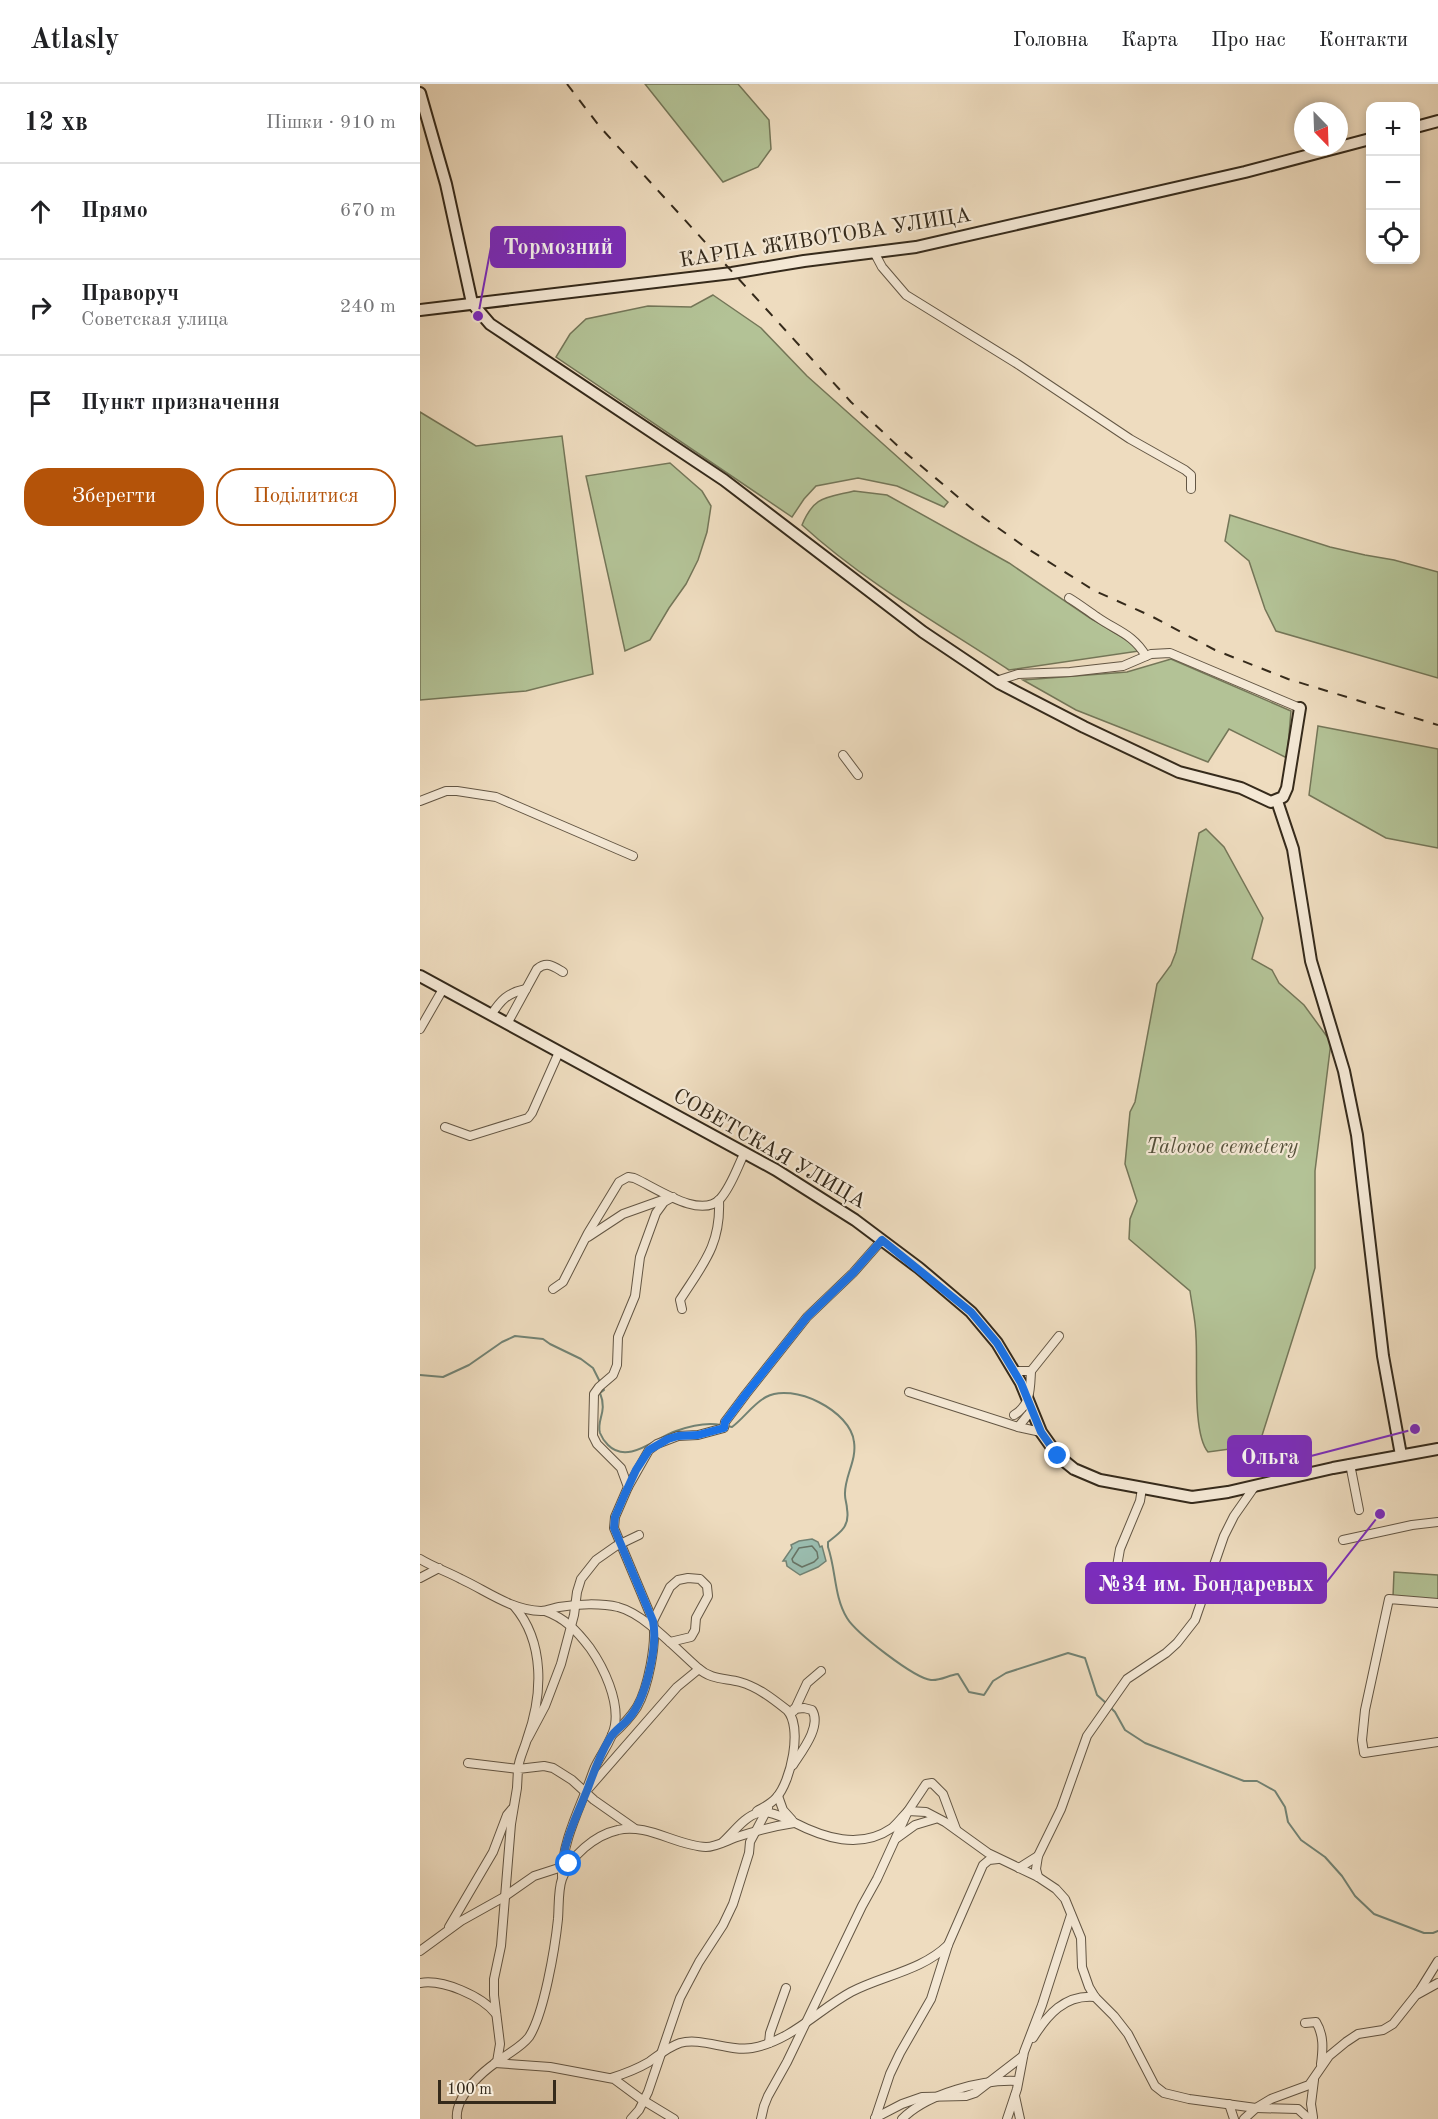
<!DOCTYPE html>
<html lang="uk">
<head>
<meta charset="utf-8">
<style>
  body { margin:0; font-family:"Old Standard TT",serif; background:#f2f2f2; color:#202124 }
  .controls { position:absolute; right:18px; top:18px; display:grid; overflow:hidden; border-radius:12px; box-shadow:0 3px 9px #0003 }
  .controls button { width:54px; height:54px; display:grid; place-items:center; padding:0; border:0; border-bottom:2px solid #e0e0e0; background:#fff; color:#202124; font:30px sans-serif }
  .compass { position:absolute; left:874px; top:18px; width:54px; height:54px; border-radius:50%; background:#fff; box-shadow:0 3px 9px #0003; rotate:157deg }
  .scale { position:absolute; left:18px; bottom:15px; width:118px; box-sizing:border-box; padding-left:6px; border:3px solid #352a1b; border-top:0; font-size:16px; line-height:21px; white-space:nowrap; color:#352a1b; -webkit-text-stroke:4px #f4e8d5; paint-order:stroke }
  .stop { position:absolute; width:18px; height:18px; margin:-14px; border:4px solid #1a73e8; border-radius:50%; background:#fff }
  .stop.end { background:#1a73e8; border-color:#fff; box-shadow:0 2px 6px #0008 }
  .list { margin:0; padding:0; list-style:none }
  h2 { display:flex; justify-content:space-between; align-items:center; height:78px; margin:0; padding:0 24px; font-size:26px }
  h2 small { font-size:20px; font-weight:400; color:#757577 }
  .list li { display:grid; grid-template-columns:39px 1fr auto; gap:18px; align-items:center; box-sizing:border-box; height:96px; padding:0 24px; border-top:2px solid #e0e0e0 }
  .list b { display:block; font-size:22px; white-space:nowrap }
  .list p { margin:0; font-size:20px; white-space:nowrap; color:#757577 }
  .list em { font-size:20px; font-style:normal; color:#757577 }
  .actions { display:flex; gap:12px; padding:18px 24px }
  .actions a { flex:1; padding:14px 0; border:2px solid #b45309; border-radius:24px; text-align:center; font-size:21px; color:#b45309 }
  .actions .main { background:#b45309; color:#fff }
  .icon { flex:none; width:33px; height:33px; fill:none; stroke:currentColor; stroke-width:2; stroke-linecap:round; stroke-linejoin:round }
  .map { position:relative; flex:none; width:1018px; height:2035px; overflow:hidden }
  header { display:flex; align-items:center; gap:36px; box-sizing:border-box; height:84px; padding:0 30px; background:#fff; border-bottom:2px solid #e0e0e0 }
  header strong { font-size:28px }
  nav { display:flex; gap:33px; margin-inline-start:auto; font-size:21px }
  main { display:flex }
  aside { flex:1; background:#fff }
  .map>svg:first-child { display:block }
</style>
</head>
<body>
<header>
<strong>Atlasly</strong>
<nav><a>Головна</a><a>Карта</a><a>Про нас</a><a>Контакти</a></nav>
</header>
<main>
<aside>
<h2>12 хв<small>Пішки · 910 m</small></h2>
<ul class="list">
<li><svg class="icon" aria-label="ahead" viewBox="0 0 24 24"><path d="M12 20V5M6 11l6-6 6 6"/></svg><div><b>Прямо</b></div><em>670 m</em></li>
<li><svg class="icon" aria-label="right" viewBox="0 0 24 24"><path d="M7 20v-9h11M14 6l5 5-5 5"/></svg><div><b>Праворуч</b><p>Советская улица</p></div><em>240 m</em></li>
<li><svg class="icon" aria-label="arrive" viewBox="0 0 24 24"><path d="M6 21V4h12l-3 4 3 4H6"/></svg><div><b>Пункт призначення</b></div></li>
</ul>
<div class="actions"><a class="main">Зберегти</a><a>Поділитися</a></div>
</aside>
<div class="map">
<svg width="1018" height="2035" viewBox="0 0 1018 2035">
  <rect width="100%" height="100%" fill="#eedcbf"/>
  <filter id="stains"><feTurbulence type="fractalNoise" baseFrequency=".00333" numOctaves="4"/><feColorMatrix values="0 0 0 0 .2 0 0 0 0 .09 0 0 0 0 .02 0 0 0 .5 -.17"/></filter>
  <radialGradient id="worn" r=".72"><stop offset=".6" stop-color="#630" stop-opacity="0"/><stop offset="1" stop-color="#630" stop-opacity=".3"/></radialGradient>
  <g fill="#b3c296" stroke="#747658" stroke-width="1.5">
    <path d="M225,0H318L349,36L351,65L338,83L303,98Z"/>
    <path d="M293,211L341,244L387,292L528,418L524,423L477,402L438,394L396,402L384,415L372,433L136,273L150,250L166,235L228,222L271,223Z"/>
    <path d="M0,328L56,362L142,352L173,590L106,607L0,616Z"/>
    <path d="M250,379L282,407L291,422L287,448L278,476L266,500L249,524L230,556L205,567L166,392Z"/>
    <path d="M434,407L467,411L589,479L670,534L709,557L719,567L589,586C520,541 443,497 382,441C394,412 405,414 434,407Z"/>
    <path d="M810,431L910,463L945,471L974,476L1018,488V594L856,547L845,525L829,477L805,457Z"/>
    <path d="M751,575L871,627L867,674L809,645L788,678L656,626L603,596L707,588Z"/>
    <path d="M898,642L1018,665V764L966,754L889,711Z"/>
    <path d="M786,745L804,763L843,834L832,875L852,886L859,899L884,921L911,958L895,1087V1184L839,1361L788,1368C772,1349 778,1280 776,1253C776,1238 772,1222 770,1207L709,1155L710,1135L717,1117L705,1080L710,1028L715,1018L737,900L751,881L756,868L779,749Z"/>
    <path d="M974,1488L1018,1491V1517L973,1513Z"/>
  </g>
  <path fill="#9abcae" stroke="#728273" stroke-width="1.5" d="M392,1455L398,1458L400,1463L402,1462L406,1477L398,1483L380,1491L367,1482L366,1477H363L372,1464L371,1461L379,1457Z"/>
  <g fill="none" stroke-linecap="round" stroke-linejoin="round">
    <path stroke="#687364" stroke-width="1.5" d="M392,1462L397,1468L398,1474L394,1478L382,1483L373,1478L372,1475L379,1464Z"/>
    <g stroke="#728273" stroke-width="2">
      <path d="M0,1291L23,1293L49,1281L82,1258L95,1252L123,1255L130,1260L161,1275L173,1284L180,1298"/>
      <path d="M182,1303L184,1306L180,1309C188,1328 176,1336 180,1349C182,1354 185,1358 188,1361C208,1381 235,1354 256,1347C270,1342 286,1338 301,1341"/>
      <path d="M307,1342L312,1343C324,1334 333,1320 346,1313C373,1298 431,1327 434,1358C437,1377 424,1393 425,1411C425,1416 427,1420 427,1425C430,1442 421,1448 408,1458V1463C416,1486 414,1513 427,1534C436,1549 494,1594 511,1596C520,1597 529,1591 538,1590L549,1608L564,1611L573,1597L586,1589L648,1569L665,1574L677,1611L686,1619"/>
      <path d="M690,1623L695,1628L705,1646L725,1659L824,1697H837L855,1707L865,1723L868,1738L881,1756L905,1773L922,1792L935,1812L954,1830L1004,1849H1013L1018,1847"/>
    </g>
    <g stroke="#635644" stroke-width="10">
      <g id="street">
        <path d="M454,168L462,183L486,211L596,279L710,355L765,386L771,391V405"/>
        <path d="M649,514C659,520 668,527 677,533C697,547 713,550 726,572"/>
        <path d="M576,597L598,590L650,588L703,582L731,570L750,569L880,624"/>
        <path d="M423,671L438,691"/>
        <path d="M0,717L26,707H37L76,713L213,772"/>
        <path d="M71,931C81,916 87,909 106,905"/>
        <path d="M87,940L117,885C127,877 133,882 143,888"/>
        <path d="M0,945L23,905"/>
        <path d="M25,1043L50,1052L108,1034L112,1029L139,968"/>
        <path d="M168,1153L203,1130L248,1114"/>
        <path d="M133,1205L143,1198L168,1149L199,1098L208,1093L214,1094C235,1103 280,1136 300,1115C311,1103 317,1084 324,1070"/>
        <path d="M262,1225L260,1216C283,1180 301,1161 299,1116"/>
        <path d="M594,1287H611L639,1252"/>
        <path d="M489,1308L598,1343L621,1348"/>
        <path d="M594,1331C611,1321 610,1305 611,1287"/>
        <path d="M598,1343L612,1326"/>
        <path d="M930,1380L939,1426"/>
        <path d="M208,1403L229,1366L237,1360L258,1352L278,1351L304,1344L305,1338L326,1310L387,1233L433,1189L462,1156"/>
        <path d="M923,1456L992,1441L1018,1438"/>
        <path d="M0,1475C13,1483 28,1488 41,1495C67,1507 91,1526 121,1527C127,1527 133,1524 139,1523C157,1520 181,1519 198,1523C225,1530 257,1566 278,1584C291,1596 305,1594 320,1598C338,1603 353,1615 367,1626C383,1643 371,1698 356,1714C351,1720 344,1723 337,1727"/>
        <path d="M0,1494L19,1484"/>
        <path d="M692,1511L700,1465L720,1417L722,1404"/>
        <path d="M1018,1519L969,1515L945,1626L942,1656L944,1669L1018,1658"/>
        <path d="M125,1527C145,1534 157,1547 170,1564C184,1584 199,1616 195,1641C193,1655 181,1670 175,1683C172,1690 170,1697 167,1704C156,1732 142,1761 142,1792"/>
        <path d="M233,1537L250,1503L258,1496L268,1494L280,1495L287,1502L288,1512L276,1534L275,1546L271,1553L250,1558"/>
        <path d="M374,1627L387,1599L401,1587"/>
        <path d="M192,1651C201,1643 210,1634 217,1623C228,1604 237,1559 233,1537L194,1444L195,1433L208,1403L201,1384L177,1360L173,1352L174,1310L179,1303L193,1291L197,1281L198,1253L215,1212L220,1173L236,1129L244,1118L253,1113"/>
        <path d="M108,1654L125,1622L141,1580L154,1531L157,1508L161,1495L176,1476L196,1462L219,1451"/>
        <path d="M48,1679L98,1685C99,1674 104,1666 107,1655C123,1611 125,1558 94,1522"/>
        <path d="M373,1681C382,1667 402,1642 392,1626L384,1624L374,1625"/>
        <path d="M168,1705L257,1603L279,1585"/>
        <path d="M358,1712L363,1726L372,1736"/>
        <path d="M477,1754L495,1741L515,1735"/>
        <path d="M303,1758C313,1749 325,1732 338,1729C349,1726 362,1733 373,1738C404,1754 440,1766 472,1744C478,1739 483,1732 488,1727L506,1728L525,1738L568,1769L618,1793L636,1805L645,1815L661,1854L662,1883L669,1903L675,1913L694,1932L708,1950L735,2002L744,2009L769,2015L836,2024L878,2025L889,2035"/>
        <path d="M599,1784L618,1772"/>
        <path d="M618,1793L616,1785L618,1772L641,1725L667,1652L707,1595L746,1569L757,1559L775,1536L804,1452L814,1432L835,1402"/>
        <path d="M29,1843L73,1768L87,1731L92,1725"/>
        <path d="M0,1867L41,1837L84,1813L114,1792L145,1782"/>
        <path d="M0,1899C23,1895 62,1912 76,1930"/>
        <path d="M998,1910L1018,1899"/>
        <path d="M885,1939L896,1938C904,1951 903,1965 901,1980"/>
        <path d="M613,1954C627,1931 645,1910 675,1913"/>
        <path d="M349,1959L350,1949L366,1904"/>
        <path d="M77,1978L80,1960L74,1911V1895L81,1862L91,1740L97,1704L98,1685L124,1682L133,1684L152,1696L174,1716L214,1744"/>
        <path d="M75,1979L130,1983L194,1995L221,2015L254,2035"/>
        <path d="M191,1994C204,1990 217,1985 229,1978C239,1971 248,1963 260,1959C282,1953 309,1968 332,1964C371,1957 398,1926 431,1908C464,1891 501,1887 528,1861"/>
        <path d="M595,2012L600,2035"/>
        <path d="M809,2020L814,2035"/>
        <path d="M893,2033L891,2020L894,1996"/>
        <path d="M455,2034L482,2020L502,2013L546,2012L555,2009L603,1972"/>
        <path d="M37,2035C36,2028 39,2020 42,2014C52,1996 67,1984 84,1973C92,1967 102,1962 109,1953C124,1930 135,1864 138,1835C139,1822 138,1806 142,1795C150,1772 175,1751 198,1746C227,1739 257,1762 286,1763C296,1763 308,1756 317,1753C335,1747 354,1742 374,1739"/>
        <path d="M211,2035L219,2026L228,2008L260,1914L279,1878L303,1841L313,1820L329,1769L330,1758L348,1724"/>
        <path d="M341,2035L344,2022L348,2012L367,1978L442,1822L457,1795L488,1727L506,1700L512,1699L523,1710L536,1745"/>
        <path d="M455,2035L470,1990L480,1969L511,1915L528,1861L563,1781L569,1776L578,1775"/>
        <path d="M482,2035C508,2009 563,1995 598,1997"/>
        <path d="M587,2035L597,2005L604,1968L622,1921L651,1831"/>
        <path d="M824,2035L836,2024L851,2015L889,2001L909,1972L926,1958L938,1950L963,1946L973,1940L1000,1906L1018,1877"/>
      </g>
    </g>
    <g stroke="#352a1b" stroke-width="14">
      <g id="secondary">
        <path d="M0,9L26,100L52,219L70,240L304,396L503,548L579,599L664,643L759,688L821,704L851,718L863,713L867,704L880,624"/>
        <path d="M996,43L1018,37"/>
        <path d="M0,226L312,189L384,177L496,163L825,88L950,55"/>
        <path d="M857,717L873,765L891,877L924,987L937,1051L963,1272L981,1371"/>
        <path d="M0,892L356,1086L435,1136L499,1184L551,1228L577,1259L601,1299L621,1348L638,1372L654,1385L680,1396L772,1413L808,1408L913,1384L1018,1365"/>
      </g>
    </g>
    <use href="#street" stroke="#f4e8d5" stroke-width="8"/>
    <use href="#secondary" stroke="#f4e8d5" stroke-width="10"/>
    <path stroke="#352a1b" stroke-width="2" stroke-dasharray="10 10" stroke-linecap="butt" d="M147,0L180,43L431,318L481,365L557,429L605,463L675,507L731,532L795,566L868,595L1018,641"/>
  </g>
  <g fill="none" stroke-linecap="round" stroke-linejoin="round">
    <path stroke="#1a73e8" stroke-width="8" d="M149,1780L142,1783C144,1756 158,1729 168,1704C174,1687 180,1670 190,1654C195,1646 204,1641 209,1634C226,1615 238,1562 233,1537L194,1444L195,1433L204,1412L216,1386L229,1366L248,1355L258,1352L278,1351L304,1344L305,1338L326,1310L387,1233L433,1189L462,1156L551,1228L577,1259L601,1299L621,1348L638,1372"/>
  </g>
  <g text-anchor="middle" stroke-width="4.5" stroke-linejoin="round" paint-order="stroke">
    <g font-size="21" fill="#352a1b" stroke="#f4e8d5">
      <text transform="translate(405 153) rotate(-9)" y="7">КАРПА ЖИВОТОВА УЛИЦА</text>
      <text transform="translate(350 1064) rotate(30)" y="7">СОВЕТСКАЯ УЛИЦА</text>
    </g>
    <g font-size="21" font-style="italic" fill="#54503a" stroke="#f4e8d5">
      <text x="802" y="1069">Talovoe cemetery</text>
    </g>
  </g>
  <path fill="none" stroke="#7b2cbf" stroke-width="2" d="M58 232L71 163M995 1345L891 1372M960 1430L906 1499"/>
  <g fill="#7b2cbf" stroke="#f4e8d5" stroke-width="2">
    <circle cx="58" cy="232" r="6"/>
    <circle cx="995" cy="1345" r="6"/>
    <circle cx="960" cy="1430" r="6"/>
  </g>
  <g fill="#7b2cbf" stroke="#7b2cbf" stroke-width="2">
    <rect x="71" y="143" width="134" height="40" rx="6"/>
    <rect x="808" y="1352" width="83" height="40" rx="6"/>
    <rect x="666" y="1479" width="240" height="40" rx="6"/>
  </g>
  <g font-size="22" text-anchor="middle" font-weight="bold" fill="#fff">
    <text x="138" y="170">Тормозний</text>
    <text x="850" y="1380">Ольга</text>
    <text x="786" y="1507">№34 им. Бондаревых</text>
  </g>
  <rect width="100%" height="100%" filter="url(#stains)"/>
  <rect width="100%" height="100%" fill="url(#worn)"/>
</svg>
<div class="controls">
<button>+</button>
<button>−</button>
<button><svg class="icon" aria-label="locate" viewBox="0 0 24 24"><circle cx="12" cy="12" r="6"/><path d="M12 2v4M12 18v4M2 12h4M18 12h4"/></svg></button>
</div>
<svg class="compass" viewBox="-18 -18 36 36"><path d="M0-13l5 13h-10z" fill="#e53935"/><path d="M0 13l5-13h-10z" fill="#757577"/></svg>
<div class="scale">100 m</div>
<div class="stop" style="left:149px;top:1780px"></div>
<div class="stop end" style="left:638px;top:1372px"></div>
</div>
</main>
</body>
</html>
